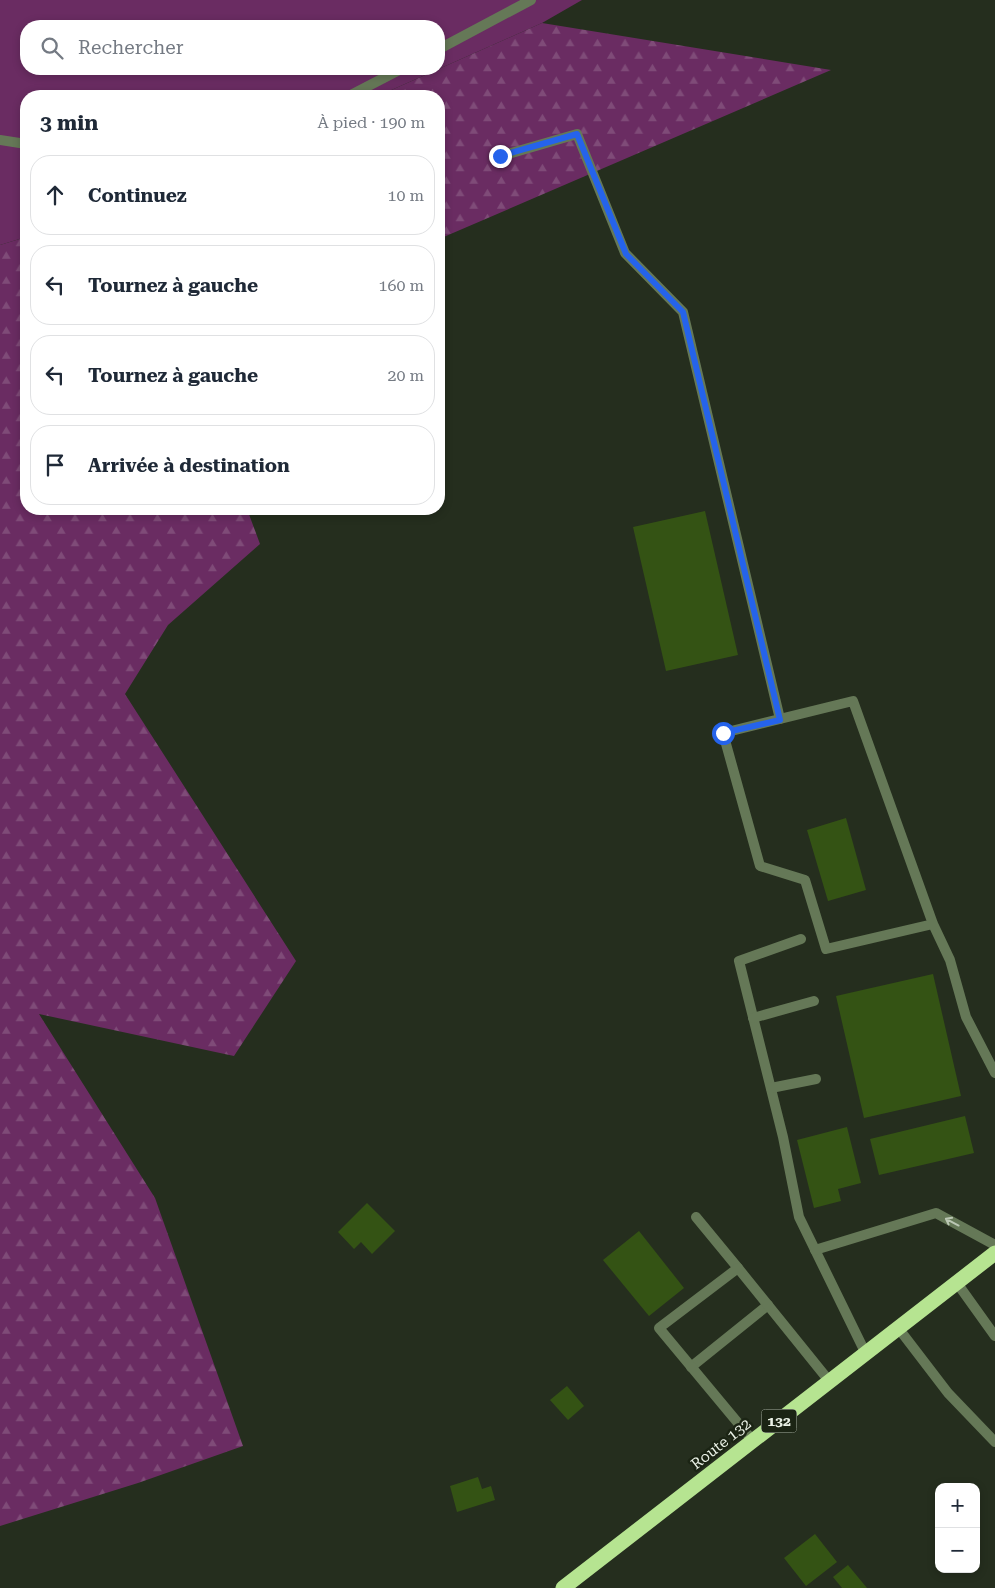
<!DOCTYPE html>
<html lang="fr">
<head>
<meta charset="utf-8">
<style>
  body { margin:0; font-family:"Roboto Serif",serif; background:#f6f6f7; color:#1f2937 }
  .controls { position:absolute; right:15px; bottom:15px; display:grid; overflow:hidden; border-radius:10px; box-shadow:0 2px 8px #0003 }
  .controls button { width:45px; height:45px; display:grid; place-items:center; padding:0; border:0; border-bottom:1px solid #e0e1e3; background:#fff; color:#1f2937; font:25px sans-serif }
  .stop { position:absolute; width:15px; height:15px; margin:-11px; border:4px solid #2563eb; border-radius:50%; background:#fff }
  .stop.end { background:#2563eb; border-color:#fff; box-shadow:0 1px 5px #0008 }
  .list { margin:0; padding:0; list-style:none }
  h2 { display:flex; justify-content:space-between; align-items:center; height:65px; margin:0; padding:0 20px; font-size:21px }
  h2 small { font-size:16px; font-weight:400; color:#747a83 }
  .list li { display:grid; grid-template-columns:32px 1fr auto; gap:15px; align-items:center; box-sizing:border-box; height:80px; margin:0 10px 10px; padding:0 10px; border:1px solid #e0e1e3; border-radius:20px }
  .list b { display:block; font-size:19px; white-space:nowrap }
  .list em { font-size:16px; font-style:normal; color:#747a83 }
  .icon { flex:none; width:28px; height:28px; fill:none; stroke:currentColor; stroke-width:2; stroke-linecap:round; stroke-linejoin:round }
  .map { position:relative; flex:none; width:995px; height:1588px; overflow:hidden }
  .search { position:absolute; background:#fff; box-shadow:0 2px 8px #0003; left:20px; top:20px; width:425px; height:55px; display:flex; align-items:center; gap:12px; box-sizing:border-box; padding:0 18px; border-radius:20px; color:#747a83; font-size:19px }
  .panel { position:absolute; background:#fff; box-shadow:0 2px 8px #0003; left:20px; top:90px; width:425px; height:425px; border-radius:20px }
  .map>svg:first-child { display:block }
</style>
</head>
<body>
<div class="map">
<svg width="995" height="1588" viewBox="0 0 995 1588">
  <defs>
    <pattern id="forest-firs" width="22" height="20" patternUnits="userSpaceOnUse" patternTransform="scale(1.25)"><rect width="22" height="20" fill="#6a2c62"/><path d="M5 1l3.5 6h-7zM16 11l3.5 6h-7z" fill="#7f4b78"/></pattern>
  </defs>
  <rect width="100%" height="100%" fill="#252e1e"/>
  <path fill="#6a2c62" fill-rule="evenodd" d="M0,0H582L542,23L378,96H26V237L0,245ZM26,26H439V69H26Z"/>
  <g fill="url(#forest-firs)">
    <path d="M542,23L831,70L439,239V96H378Z"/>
    <path d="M26,237V509H247L260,544L168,625L125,694L296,961L234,1056L39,1014L155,1198L243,1446L138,1483L0,1526V245Z"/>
  </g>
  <g fill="#345314">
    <path d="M705,511L738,655L666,671L633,527Z"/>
    <path d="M846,818L866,890L828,901L807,830Z"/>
    <path d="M933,974L961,1096L864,1118L836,996Z"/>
    <path d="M965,1116L974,1153L879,1175L870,1139Z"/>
    <path d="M847,1127L861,1183L838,1189L841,1201L814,1208L797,1140Z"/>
    <path d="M367,1203L395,1231L372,1254L361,1242L354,1249L338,1232Z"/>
    <path d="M639,1231L684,1288L649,1316L603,1260Z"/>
    <path d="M567,1386L584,1406L568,1420L550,1400Z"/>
    <path d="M478,1477L482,1489L491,1486L495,1500L457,1512L450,1486Z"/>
    <path d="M815,1534L837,1562L806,1586L784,1558Z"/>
    <path d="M848,1565L867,1588H842L833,1577Z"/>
  </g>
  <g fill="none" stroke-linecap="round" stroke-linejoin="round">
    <g stroke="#657857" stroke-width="10">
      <path d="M439,49L531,0"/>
      <path d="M349,96L401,69"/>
      <path d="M0,140L26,144"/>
      <path d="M501,156L577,134L625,253L683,312L780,719"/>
      <path d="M933,924L826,949L805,880L760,866L723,733L853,701L933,924L950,960L966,1017L995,1073"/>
      <path d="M801,939L739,961L783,1137L799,1217L866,1354"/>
      <path d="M753,1018L814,1001"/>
      <path d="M771,1088L816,1079"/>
      <path d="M696,1217L738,1268"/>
      <path d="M815,1250L936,1213L995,1245"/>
      <path d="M957,1283L995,1336"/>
      <path d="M899,1329L948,1393L995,1442"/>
      <path d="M691,1367L768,1305"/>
      <path d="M753,1441L659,1328L738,1268L830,1382"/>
    </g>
    <path stroke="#b6e491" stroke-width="15" d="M563,1588L995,1253"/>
  </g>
  <defs><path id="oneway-shaft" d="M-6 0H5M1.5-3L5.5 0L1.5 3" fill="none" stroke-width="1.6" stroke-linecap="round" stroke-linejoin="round" transform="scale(1.25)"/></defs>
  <use stroke="#bbc7b4" href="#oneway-shaft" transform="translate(952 1222) rotate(-152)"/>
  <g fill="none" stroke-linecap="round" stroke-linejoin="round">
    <path stroke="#2563eb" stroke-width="6" d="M500,156L577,134L626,254L683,312L780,720L723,733"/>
  </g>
  <g text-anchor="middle" stroke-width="5" stroke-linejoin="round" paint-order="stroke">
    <rect fill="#1b2414" stroke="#acb4a7" stroke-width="1" x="761.5" y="1409.5" width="35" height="23" rx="4"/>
    <g font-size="14" font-weight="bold" fill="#eaf1e6">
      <text x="779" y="1426">132</text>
    </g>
    <g font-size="15" fill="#eaf1e6" stroke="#1b2414">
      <text transform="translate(721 1444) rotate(-38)" y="5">Route 132</text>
    </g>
  </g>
</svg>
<div class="controls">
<button>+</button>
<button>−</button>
</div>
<div class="stop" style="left:723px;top:733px"></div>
<div class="stop end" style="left:500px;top:156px"></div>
<div class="search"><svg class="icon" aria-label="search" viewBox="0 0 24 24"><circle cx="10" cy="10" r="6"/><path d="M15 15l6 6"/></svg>Rechercher</div>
<section class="panel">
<h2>3 min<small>À pied · 190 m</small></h2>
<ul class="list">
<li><svg class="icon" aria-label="ahead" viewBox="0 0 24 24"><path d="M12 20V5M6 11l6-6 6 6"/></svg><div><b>Continuez</b></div><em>10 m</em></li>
<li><svg class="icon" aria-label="left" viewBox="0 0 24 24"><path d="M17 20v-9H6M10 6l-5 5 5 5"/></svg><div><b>Tournez à gauche</b></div><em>160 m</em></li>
<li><svg class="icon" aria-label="left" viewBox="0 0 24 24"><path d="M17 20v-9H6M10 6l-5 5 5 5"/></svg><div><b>Tournez à gauche</b></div><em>20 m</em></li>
<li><svg class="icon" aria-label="arrive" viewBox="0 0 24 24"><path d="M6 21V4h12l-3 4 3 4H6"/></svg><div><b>Arrivée à destination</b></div></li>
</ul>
</section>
</div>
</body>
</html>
